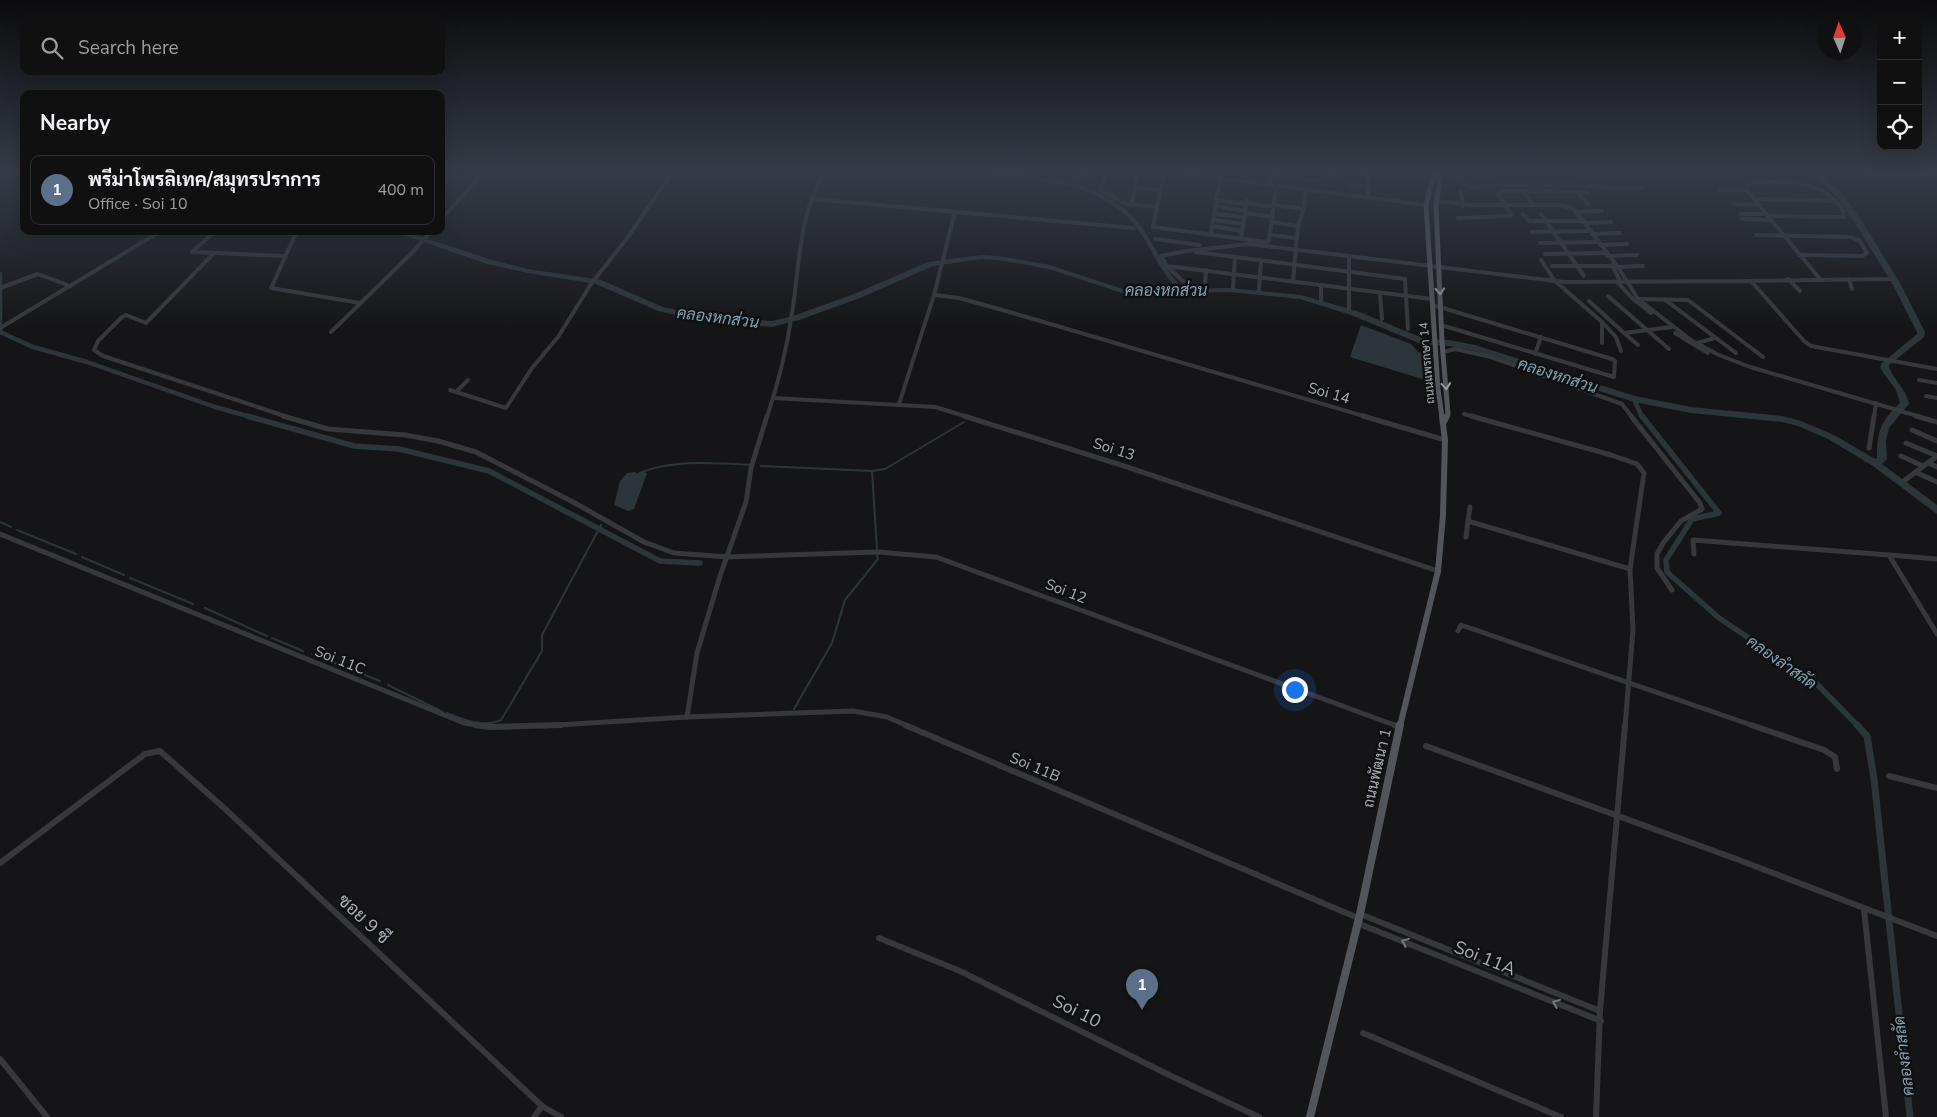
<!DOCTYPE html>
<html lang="en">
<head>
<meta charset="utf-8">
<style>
  body { margin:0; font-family:"Nunito Sans",Sarabun,sans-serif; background:#1e1e1f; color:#f1f3f6 }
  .controls { position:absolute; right:15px; top:15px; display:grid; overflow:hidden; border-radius:10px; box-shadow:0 5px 20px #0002 }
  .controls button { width:45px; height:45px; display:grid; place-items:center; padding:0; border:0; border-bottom:1px solid #303031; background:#101011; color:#f1f3f6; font:25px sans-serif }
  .compass { position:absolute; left:1817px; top:15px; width:45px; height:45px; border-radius:50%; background:#101011; box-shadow:0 5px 20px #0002; rotate:357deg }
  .you { position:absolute; left:1294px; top:689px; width:18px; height:18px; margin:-12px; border:4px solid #fff; border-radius:50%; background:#1a73e8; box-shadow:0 0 0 8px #1a73e833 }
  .badge { display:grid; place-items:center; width:32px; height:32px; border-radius:50%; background:#ea953a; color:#fff; font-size:16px; font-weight:700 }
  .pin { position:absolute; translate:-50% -41px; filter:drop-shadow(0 1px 2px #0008) }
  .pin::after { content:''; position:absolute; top:26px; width:18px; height:15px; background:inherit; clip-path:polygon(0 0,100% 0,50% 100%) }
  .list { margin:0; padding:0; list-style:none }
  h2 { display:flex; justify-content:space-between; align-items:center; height:65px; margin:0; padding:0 20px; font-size:21px }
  h2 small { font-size:16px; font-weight:400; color:#9c9d9f }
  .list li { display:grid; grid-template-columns:32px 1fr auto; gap:15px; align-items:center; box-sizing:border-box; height:70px; margin:0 10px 10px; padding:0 10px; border:1px solid #303031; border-radius:10px }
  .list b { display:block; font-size:19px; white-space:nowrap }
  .list p { margin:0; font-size:16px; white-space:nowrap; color:#9c9d9f }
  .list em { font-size:16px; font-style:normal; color:#9c9d9f }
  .icon { flex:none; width:28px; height:28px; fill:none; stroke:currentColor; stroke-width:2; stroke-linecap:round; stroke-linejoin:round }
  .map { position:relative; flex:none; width:1937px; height:1117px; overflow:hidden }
  .search { position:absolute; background:#101011; box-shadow:0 5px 20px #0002; left:20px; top:20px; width:425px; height:55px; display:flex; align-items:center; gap:12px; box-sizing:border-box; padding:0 18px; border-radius:10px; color:#9c9d9f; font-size:19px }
  .panel { position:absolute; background:#101011; box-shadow:0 5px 20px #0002; left:20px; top:90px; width:425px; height:145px; border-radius:10px }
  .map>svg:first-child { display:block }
</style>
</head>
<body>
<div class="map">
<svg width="1937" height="1117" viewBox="0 0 1937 1117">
  <rect width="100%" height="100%" fill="#151517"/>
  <g fill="#2c363a">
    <path d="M1361,325L1411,344L1418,352L1433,355L1434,391L1432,382L1350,357Z"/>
    <path d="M641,471L647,473L634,509L628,511L614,505L620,481L627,473L635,472L638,474Z"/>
  </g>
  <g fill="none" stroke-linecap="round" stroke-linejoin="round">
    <g stroke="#2c363a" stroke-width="2">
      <path d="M761,466L872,471L877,549"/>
      <path d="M872,471L885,469L964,422"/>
      <path d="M638,474C669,459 716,463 751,465"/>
      <path d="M0,522L11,527"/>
      <path d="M17,530L76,554"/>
      <path d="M82,557L124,575"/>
      <path d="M130,578L193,604"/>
      <path d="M205,608L267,636"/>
      <path d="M272,638L303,651"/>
      <path d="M312,654L380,681"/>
      <path d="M388,685L443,712"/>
      <path d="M794,709L832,643L845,600L878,559L877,556"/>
      <path d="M447,713C464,720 483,728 501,720L542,651V635L601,525"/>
    </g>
    <g stroke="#2c363a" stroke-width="4.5">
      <path d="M992,173C1044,179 1099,181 1136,223C1146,235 1152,249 1160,262C1166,272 1173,281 1180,290"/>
      <path d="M1453,173L1469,187L1530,184L1641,188"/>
      <path d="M1070,183L1086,173"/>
      <path d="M0,274V332L33,347L87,362L215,407L251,417"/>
      <path d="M1634,399L1642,417"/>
    </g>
    <g stroke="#2c363a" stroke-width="5.5">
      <path d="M247,416L354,446L399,449L489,471L660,561L700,563"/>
      <path d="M1642,416L1719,513L1692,519L1666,560L1667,572L1719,618L1816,683L1858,726"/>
    </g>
    <path stroke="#2c363a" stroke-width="7" d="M1857,725L1867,736L1874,779L1910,1117"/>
    <path fill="#2c363a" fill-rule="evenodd" d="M1811,173H1818L1844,195L1868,231L1901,285L1925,332L1924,337L1889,365C1889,375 1907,389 1909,404L1889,428L1886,440L1887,459L1882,464L1937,505V514L1873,466L1828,439L1798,426L1782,422L1691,413L1634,402L1471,350L1449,346L1421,344L1351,315L1300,299L1230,292L1125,294L1049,269L999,260L981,259L933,266L860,298L799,320L772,327L701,321L658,311L596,284L528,273L487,264L392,231H404L492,260L528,269L601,280L663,307L701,315L772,321L793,316L854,294L928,262L981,255L999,256L1050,265L1126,290L1230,288L1301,295L1357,311L1425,339L1449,340L1475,345L1635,396L1691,407L1782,416L1801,421L1834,435L1875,459L1877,458C1877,431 1881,421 1900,403L1896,390L1880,368L1881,364L1917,334V332L1893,285L1860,231L1838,198Z"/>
    <g stroke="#36383c" stroke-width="4">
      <path d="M1106,173L1101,188L1102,191L1127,204L1156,207"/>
      <path d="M1137,173L1135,187L1159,190"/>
      <path d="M1164,173L1153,227L1266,242L1269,241L1276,186"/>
      <path d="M1179,173L1426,205"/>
      <path d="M1321,173L1340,176"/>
      <path d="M1353,173L1368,175V197"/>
      <path d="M1861,174H1937"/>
      <path d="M1368,175L1389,178"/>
      <path d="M1754,182C1782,182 1814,178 1835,201C1840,206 1844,210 1844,217L1768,216L1747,190L1746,186Z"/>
      <path d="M1349,184L1368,187"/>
      <path d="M1269,185L1272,175L1318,180L1319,173"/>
      <path d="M1719,190H1747"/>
      <path d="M1461,191L1463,206"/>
      <path d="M1523,191L1533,205"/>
      <path d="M1577,192L1588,204"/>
      <path d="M811,199L1134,228"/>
      <path d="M1754,199L1836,201"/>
      <path d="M1216,200L1246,204"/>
      <path d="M1437,201L1472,205H1558L1572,208L1576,212L1618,267L1638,299L1691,340L1719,355L1750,367L1921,417"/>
      <path d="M1246,203L1274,207"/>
      <path d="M1733,204L1759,205"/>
      <path d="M1131,205L1135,187"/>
      <path d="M1274,205L1304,209"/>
      <path d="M1215,206L1245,211"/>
      <path d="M1576,212L1602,211"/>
      <path d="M1245,213L1273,217"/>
      <path d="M1214,214L1244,217"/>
      <path d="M1523,214L1529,221H1584"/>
      <path d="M1541,214L1584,276"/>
      <path d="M1741,214H1767"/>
      <path d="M1768,216L1820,279"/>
      <path d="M1458,218L1510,216L1511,214L1498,194L1500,191L1587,192"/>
      <path d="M441,219L484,173"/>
      <path d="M1741,219L1771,220"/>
      <path d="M1213,220L1243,224"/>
      <path d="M1272,222L1298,226"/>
      <path d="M1585,223L1611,222"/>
      <path d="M1212,226L1242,231"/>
      <path d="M297,231L271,288L360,303"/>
      <path d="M1532,232L1591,231"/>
      <path d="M1211,234L1220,178"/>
      <path d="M1592,234L1620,233"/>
      <path d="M1269,235L1296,238"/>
      <path d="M1756,235L1851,237L1860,241L1867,253L1862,256L1799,255"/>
      <path d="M1241,238L1247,200"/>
      <path d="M1155,239L1200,245"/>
      <path d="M1540,243L1598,242"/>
      <path d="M1601,245L1627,244"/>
      <path d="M192,252L285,256"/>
      <path d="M192,252L215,231"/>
      <path d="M1196,252L1405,279L1408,329"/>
      <path d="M214,253L146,323L126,315L122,317L98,341L94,350L103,356L288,417"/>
      <path d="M1545,254L1606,253"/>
      <path d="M1607,256L1637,255"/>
      <path d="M1349,257V308"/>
      <path d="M1541,260L1555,281L1602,322V343"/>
      <path d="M1612,265L1621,283"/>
      <path d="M1167,266L1432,299"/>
      <path d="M1552,266H1616"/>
      <path d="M1616,267L1643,266"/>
      <path d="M1788,279L1800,291"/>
      <path d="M1849,279L1852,289"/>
      <path d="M1293,281L1298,226L1304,209L1306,190"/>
      <path d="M1751,281L1892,279"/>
      <path d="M1618,283L1633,299L1651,313"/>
      <path d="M1187,285L1167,266L1161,256L1186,251L1249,244L1564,282L1751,281L1804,341L1811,346L1937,369"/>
      <path d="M1205,285L1206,270"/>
      <path d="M1321,286V300"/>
      <path d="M0,288L38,274L70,286"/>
      <path d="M1233,288L1235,257"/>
      <path d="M1259,290L1261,261"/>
      <path d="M1380,294L1382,319"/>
      <path d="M934,295L959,298L1013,313L1367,417"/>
      <path d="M1608,296L1669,349"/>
      <path d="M1638,299L1688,300L1763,357"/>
      <path d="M1664,299L1736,353"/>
      <path d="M1589,301L1624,333L1672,327"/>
      <path d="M1433,305L1612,359L1615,361L1614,377L1441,325"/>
      <path d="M1602,322L1616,337L1621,351"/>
      <path d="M0,328L161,231"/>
      <path d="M331,332L414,251L431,231"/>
      <path d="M1624,333L1638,345"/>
      <path d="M1675,333L1708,353"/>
      <path d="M1697,343L1715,338"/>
      <path d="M1443,352L1455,349L1491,357L1622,404L1632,417"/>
      <path d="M1535,354L1541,337"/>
      <path d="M1919,380L1937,383"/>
      <path d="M450,390L506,408L532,368L558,337L591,284L625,241L672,173"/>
      <path d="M458,390L468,380"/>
      <path d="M1926,396L1937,398"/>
      <path d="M773,398L935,407L968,417"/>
      <path d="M899,404L934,295L955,212"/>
      <path d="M1464,414L1475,417"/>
      <path d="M767,417C778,384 787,348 792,313C800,265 798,215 825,173"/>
      <path d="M1874,417L1876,403"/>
    </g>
    <g stroke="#36383c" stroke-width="5">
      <path d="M283,416L328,429L405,435L438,441L476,452L573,502L644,542L674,553L728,557L878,552L936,557L1397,726"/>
      <path d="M964,416L1121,465L1438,571"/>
      <path d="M1363,416L1445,440"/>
      <path d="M1471,416L1611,455L1637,464L1644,473L1630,569L1633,630L1625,726"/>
      <path d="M1631,416L1700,503L1702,509L1681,521L1663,543L1657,554V568L1672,590"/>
      <path d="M1916,416L1937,422"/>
      <path d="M1912,430L1937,441"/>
      <path d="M1906,443L1937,456"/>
      <path d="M1869,448L1874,416"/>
      <path d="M1901,456L1923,466"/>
      <path d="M1928,463L1937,467"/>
      <path d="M1915,472L1937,482"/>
      <path d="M1905,480L1937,456"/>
      <path d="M1468,521L1470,507"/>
      <path d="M0,534L464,723L483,726"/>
      <path d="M1466,537L1468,521L1630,569"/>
      <path d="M1694,554L1693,540L1889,555"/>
      <path d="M1937,559L1889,555L1937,634"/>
      <path d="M1458,631L1461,625L1754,726"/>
      <path d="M687,717L697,653L720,576L746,502L751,468L767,416"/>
      <path d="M541,726L687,717L853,711L887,717L908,726"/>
    </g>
    <g stroke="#36383c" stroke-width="6">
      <path d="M475,725L489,727L561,725"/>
      <path d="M905,725L1358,918"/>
      <path d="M1394,725L1400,727"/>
      <path d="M1751,725L1824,750L1835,757L1837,769"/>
      <path d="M1426,746L1739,860L1937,936"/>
      <path d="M1889,776L1937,788"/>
      <path d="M0,863L145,754L160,751L223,807L542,1106L561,1117"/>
      <path d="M1864,909L1886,1117"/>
      <path d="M1360,914L1600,1011"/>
      <path d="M1357,923L1601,1021"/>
      <path d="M879,938L960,971L1169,1075L1259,1117"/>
      <path d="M1363,1033L1561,1117"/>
      <path d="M0,1059L47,1117"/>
      <path d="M534,1117L542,1106"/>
      <path d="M1596,1117L1600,1011L1625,725"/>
    </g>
    <g stroke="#52555b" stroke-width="5">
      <path d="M1434,173L1426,205L1438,389L1442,417"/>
      <path d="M1439,173L1440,180L1436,205L1442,342L1448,414L1446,417"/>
    </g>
    <g stroke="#52555b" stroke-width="6">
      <path d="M1444,422L1447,416"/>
      <path d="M1400,726L1438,571L1443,515L1445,440L1442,416"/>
    </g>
    <path stroke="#52555b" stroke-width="8" d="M1310,1117L1360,914L1400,725"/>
  </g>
  <defs><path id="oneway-chevron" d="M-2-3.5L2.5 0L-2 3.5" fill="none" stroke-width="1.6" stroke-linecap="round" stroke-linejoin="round" transform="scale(1.25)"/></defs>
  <g stroke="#979ca4">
    <use href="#oneway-chevron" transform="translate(1440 291) rotate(87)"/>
    <use href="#oneway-chevron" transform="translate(1446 386) rotate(85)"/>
  </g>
  <g stroke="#75797f">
    <use href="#oneway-chevron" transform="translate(1405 942) rotate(-158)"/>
    <use href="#oneway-chevron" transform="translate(1556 1003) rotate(-158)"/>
  </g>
  <linearGradient id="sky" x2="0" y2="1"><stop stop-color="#0c0c0d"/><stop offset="0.52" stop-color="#353b47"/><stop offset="1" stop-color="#353b47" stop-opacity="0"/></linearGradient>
  <rect width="1937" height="330" fill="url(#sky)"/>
  <g text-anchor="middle" stroke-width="5" stroke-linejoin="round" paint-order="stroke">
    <g font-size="12" fill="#a8aeb6" stroke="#101012">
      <text transform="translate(1427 363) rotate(-95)" y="4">ถนนแพรกษา 14</text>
    </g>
    <g font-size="15" fill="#a8aeb6" stroke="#101012">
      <text transform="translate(1329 393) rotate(16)" y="5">Soi 14</text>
      <text transform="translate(1114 449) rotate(18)" y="5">Soi 13</text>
      <text transform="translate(1066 591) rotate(21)" y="5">Soi 12</text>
      <text transform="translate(340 660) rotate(22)" y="5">Soi 11C</text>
      <text transform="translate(1035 767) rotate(23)" y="5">Soi 11B</text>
      <text transform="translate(1377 768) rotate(-77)" y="5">ถนนพัฒนา 1</text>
    </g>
    <g font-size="16" font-style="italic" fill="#80a1b0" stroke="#101012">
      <text x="1166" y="296">คลองหกส่วน</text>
      <text transform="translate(718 317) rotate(7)" y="6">คลองหกส่วน</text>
      <text transform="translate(1558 375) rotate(18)" y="6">คลองหกส่วน</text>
      <text transform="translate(1782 662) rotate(35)" y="6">คลองลำสลัด</text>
      <text transform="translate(1903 1056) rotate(-97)" y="6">คลองลำสลัด</text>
    </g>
    <g font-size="18" fill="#a8aeb6" stroke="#101012">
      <text transform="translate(364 919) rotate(43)" y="6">ซอย 9 ซี</text>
      <text transform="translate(1485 958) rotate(22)" y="6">Soi 11A</text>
      <text transform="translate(1077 1011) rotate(27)" y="6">Soi 10</text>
    </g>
  </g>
</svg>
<div class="controls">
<button>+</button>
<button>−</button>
<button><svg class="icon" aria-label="locate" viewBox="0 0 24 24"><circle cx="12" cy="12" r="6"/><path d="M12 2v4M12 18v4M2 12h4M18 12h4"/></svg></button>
</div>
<svg class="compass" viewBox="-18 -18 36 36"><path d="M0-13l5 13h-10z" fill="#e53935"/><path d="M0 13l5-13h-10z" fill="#9c9d9f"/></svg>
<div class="you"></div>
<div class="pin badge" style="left:1142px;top:1010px;background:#5c6f8a">1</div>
<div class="search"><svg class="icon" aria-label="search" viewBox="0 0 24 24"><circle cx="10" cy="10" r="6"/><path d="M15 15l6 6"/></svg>Search here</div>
<section class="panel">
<h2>Nearby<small></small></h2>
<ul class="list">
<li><span class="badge" style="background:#5c6f8a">1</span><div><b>พรีม่าโพรลิเทค/สมุทรปราการ</b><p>Office · Soi 10</p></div><em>400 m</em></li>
</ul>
</section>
</div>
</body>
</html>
